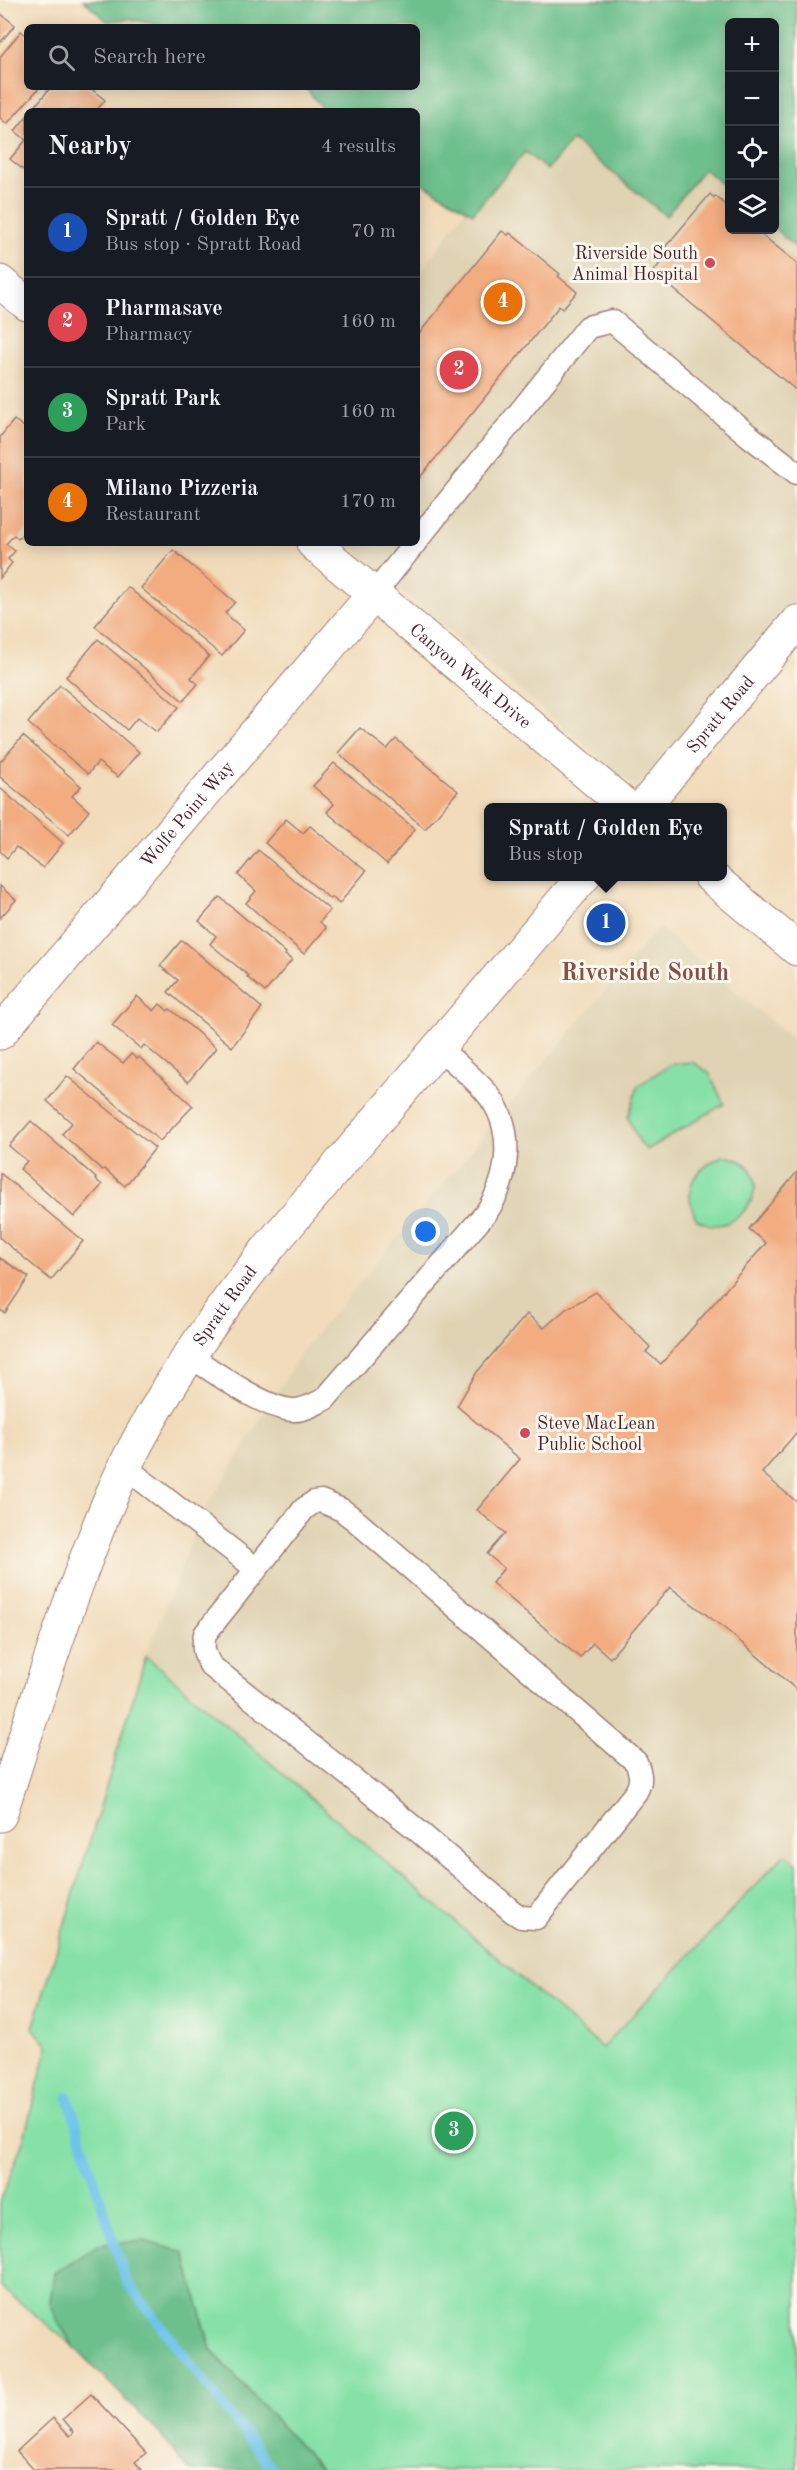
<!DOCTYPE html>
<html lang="en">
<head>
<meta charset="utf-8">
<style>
  body { margin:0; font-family:"Old Standard TT",serif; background:#20242c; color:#f1f3f6 }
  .controls { position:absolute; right:18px; top:18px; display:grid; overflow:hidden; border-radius:9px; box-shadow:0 3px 15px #0003 }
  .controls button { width:54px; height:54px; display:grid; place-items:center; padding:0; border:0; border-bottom:2px solid #363941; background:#171b24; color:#f1f3f6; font:30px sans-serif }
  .you { position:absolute; left:426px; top:1232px; width:21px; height:21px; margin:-15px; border:4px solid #fff; border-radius:50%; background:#1a73e8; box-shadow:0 0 0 9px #1a73e833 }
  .badge { display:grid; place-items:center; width:39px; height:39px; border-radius:50%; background:#d93025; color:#fff; font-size:20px; font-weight:700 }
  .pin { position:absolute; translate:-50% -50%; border:3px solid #fff; box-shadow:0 2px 6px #0006 }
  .popup { position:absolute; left:484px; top:803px; width:243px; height:78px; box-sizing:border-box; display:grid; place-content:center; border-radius:9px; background:#171b24; filter:drop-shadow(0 2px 4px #0005); font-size:20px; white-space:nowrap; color:#9ea1a6 }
  .popup b { font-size:22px; color:#f1f3f6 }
  .popup::after { content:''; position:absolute; left:50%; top:100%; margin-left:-12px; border:12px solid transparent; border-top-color:#171b24 }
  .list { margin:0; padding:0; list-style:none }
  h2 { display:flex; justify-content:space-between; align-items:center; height:78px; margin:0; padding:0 24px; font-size:26px }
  h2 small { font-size:20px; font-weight:400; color:#9ea1a6 }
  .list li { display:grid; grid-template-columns:39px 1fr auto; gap:18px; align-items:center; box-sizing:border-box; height:90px; padding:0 24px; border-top:2px solid #363941 }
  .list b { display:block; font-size:22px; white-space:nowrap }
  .list p { margin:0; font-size:20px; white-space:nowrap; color:#9ea1a6 }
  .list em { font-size:20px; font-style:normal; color:#9ea1a6 }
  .icon { flex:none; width:33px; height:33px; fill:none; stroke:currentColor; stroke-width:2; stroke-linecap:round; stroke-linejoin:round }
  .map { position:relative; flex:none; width:797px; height:2470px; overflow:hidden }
  .search { position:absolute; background:#171b24; box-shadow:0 3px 15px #0003; left:24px; top:24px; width:396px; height:66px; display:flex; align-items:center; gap:15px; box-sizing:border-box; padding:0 21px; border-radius:9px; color:#9ea1a6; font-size:22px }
  .panel { position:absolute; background:#171b24; box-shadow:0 3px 15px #0003; left:24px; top:108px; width:396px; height:438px; border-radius:9px }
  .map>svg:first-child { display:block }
</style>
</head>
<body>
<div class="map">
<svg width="797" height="2470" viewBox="0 0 797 2470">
  <rect width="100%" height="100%" fill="#fbf7ec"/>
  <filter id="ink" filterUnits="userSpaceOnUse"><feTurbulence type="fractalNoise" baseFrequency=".0167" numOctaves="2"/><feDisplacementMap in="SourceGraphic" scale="12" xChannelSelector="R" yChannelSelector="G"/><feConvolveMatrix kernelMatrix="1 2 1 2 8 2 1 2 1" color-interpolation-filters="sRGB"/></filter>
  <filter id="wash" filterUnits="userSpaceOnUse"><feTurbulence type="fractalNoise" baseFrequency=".008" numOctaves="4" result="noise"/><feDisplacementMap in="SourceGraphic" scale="24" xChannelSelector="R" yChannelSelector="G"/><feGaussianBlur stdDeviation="1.35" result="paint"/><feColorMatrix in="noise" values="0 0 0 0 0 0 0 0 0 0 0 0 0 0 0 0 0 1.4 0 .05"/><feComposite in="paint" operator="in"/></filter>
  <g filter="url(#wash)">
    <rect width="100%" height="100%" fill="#f1dbba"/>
    <g fill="#e0d3b4">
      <path d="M572,115L704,143L729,164L730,230H774L775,204L797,223V597L636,789L346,543H417V277L526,126Z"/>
      <path d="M659,927L797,1043V1864L785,1855L602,2048L146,1656L201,1516L303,1350Z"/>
    </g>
    <g fill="#87e1a7" stroke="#688069" stroke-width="1.5">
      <path d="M693,1062L709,1073L724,1104L647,1150L639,1141L628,1118L638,1086L671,1064Z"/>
      <path d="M722,1156C728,1157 736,1158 741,1161C772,1181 746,1224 716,1225C710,1226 703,1222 697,1220C681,1188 693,1171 722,1156Z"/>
      <path d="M146,1656L602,2048L785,1854L797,1864V2470H322L211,2350L184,2252L57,2320L74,2347L0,2286V2203L23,2141L48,2046L33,2028Z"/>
    </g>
    <g fill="#6dbf8c" stroke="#5c6f5c" stroke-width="1.5">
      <path d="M83,0H797V249L775,229L774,22H730L729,190L704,169L666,216L572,140L547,170L525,152L473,213L417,180V111H325L305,87H417V27H170L130,19L107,21Z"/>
      <path d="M144,2241L184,2252L211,2350L322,2470H189L158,2432L74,2347L57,2320L50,2302L54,2273L98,2245Z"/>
    </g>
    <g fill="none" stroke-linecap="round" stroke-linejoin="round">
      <path stroke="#6ec3eb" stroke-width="10" d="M68,2097L126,2281L273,2470"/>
    </g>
    <g id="blocks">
      <g fill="#f2ac80">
        <path d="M0,13L15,25L0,43Z"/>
        <path d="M21,31L27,36V87H40L7,124L0,118V57Z"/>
        <path d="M51,87H89L105,100L96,111H31Z"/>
        <path d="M27,116V173L10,159L26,140L15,131Z"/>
        <path d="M710,194L714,198L715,196L730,208V230H756L797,263V391L653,272L667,255L662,251Z"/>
        <path d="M502,231L508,235L510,233L560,274L558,276L577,292L562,309L559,306L417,481V336Z"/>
        <path d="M14,420L27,429V529L18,539L14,535L6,544L15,551L8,559L12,563L0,578V437Z"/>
        <path d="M173,550L235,602L225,613L244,630L222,656L141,588Z"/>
        <path d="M128,587L209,656L191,678L198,684L183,701L95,626Z"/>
        <path d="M98,639L179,707L157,732L137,718L127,730L66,677Z"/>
        <path d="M60,685L139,752L118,777L98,762L88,774L28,723Z"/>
        <path d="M360,728L387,749L396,739L458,791L425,829L338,753Z"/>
        <path d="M23,736L81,786L72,796L89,811L69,835L0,777V762Z"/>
        <path d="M334,763L415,829L387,864L327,812L334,804L313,786Z"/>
        <path d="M0,788L63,843L43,868L16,847L7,858L0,851Z"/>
        <path d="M286,819L303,833L310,826L366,871L339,904L332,897L330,899L265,843Z"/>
        <path d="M258,850L330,910L320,922L326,928L304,954L246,903L256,891L238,875Z"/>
        <path d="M0,886L16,900L0,918Z"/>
        <path d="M220,897L286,953L285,955L292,960L265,992L247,977L249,976L210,944L216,936L199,921Z"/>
        <path d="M181,941L186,943L262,1008L232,1047L168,992L178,980L160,966Z"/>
        <path d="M137,996L154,1011L160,1004L168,1011L170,1009L216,1048L188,1082L144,1045L141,1049L112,1025Z"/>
        <path d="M96,1042L123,1063L131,1054L137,1059L139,1057L193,1106L160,1141L74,1069Z"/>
        <path d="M67,1076L155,1148L125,1186L104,1169L102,1170L62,1134L72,1123L47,1101Z"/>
        <path d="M31,1121L96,1178L95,1179L102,1185L74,1217L20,1169L27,1161L9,1146Z"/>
        <path d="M797,1172V1432L762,1473L797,1502V1690L729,1632L670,1587L610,1658L593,1643L580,1658L492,1583L504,1568L487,1554L505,1533L477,1510L520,1459L457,1406L477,1372L527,1314L544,1328L566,1309L596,1292L650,1347L646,1352L661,1364L766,1243L749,1229Z"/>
        <path d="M0,1173L83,1241L51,1280L0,1238Z"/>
        <path d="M0,1258L29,1277L5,1313L0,1310Z"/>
        <path d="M91,2394L146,2453L135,2462L142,2470H34L17,2451L53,2418L70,2436L74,2432L63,2419Z"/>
      </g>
    </g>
  </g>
  <g filter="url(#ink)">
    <use href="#blocks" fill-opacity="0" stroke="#9e7d72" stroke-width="1.5"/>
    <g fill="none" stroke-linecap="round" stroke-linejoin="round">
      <g stroke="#9e7d72" stroke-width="25">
        <g id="service">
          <path d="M417,540L588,327L612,321L748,435L797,473"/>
          <path d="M374,594L415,543"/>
          <path d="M190,1356C213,1371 266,1410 294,1410C305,1410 315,1404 325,1399L486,1213C510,1177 516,1127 486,1092C472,1076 454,1062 438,1047"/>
          <path d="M125,1467L255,1568"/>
          <path d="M321,1501L342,1510L355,1520L636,1762C641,1774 642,1781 636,1792L536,1918L521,1917L513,1912L411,1825L211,1666C204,1655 202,1647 205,1634L304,1509L314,1502Z"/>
        </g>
      </g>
      <g stroke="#9e7d72" stroke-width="35">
        <g id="minor">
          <path id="s1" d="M0,1033L374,594"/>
        </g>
      </g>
      <g stroke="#9e7d72" stroke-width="35">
        <g id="tertiary">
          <path d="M0,282L27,304"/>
          <path id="s2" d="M313,543L628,808"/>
          <path id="s3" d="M642,808L797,622"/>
          <path d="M710,876L797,949"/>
          <path id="s4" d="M0,1815C25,1736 50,1656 79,1578C96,1532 114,1485 138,1441C176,1371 221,1307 270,1246L584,876"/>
        </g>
      </g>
      <use href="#service" stroke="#fff" stroke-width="22"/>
      <use href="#minor" stroke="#fff" stroke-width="33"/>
      <use href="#tertiary" stroke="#fff" stroke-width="33"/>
    </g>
  </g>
  <g fill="#d1495b" stroke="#fbf7ec" stroke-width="2">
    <circle cx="710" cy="263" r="6"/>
    <circle cx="525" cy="1433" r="6"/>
  </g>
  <g text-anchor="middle" stroke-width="6" stroke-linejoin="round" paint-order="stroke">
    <g font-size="18" fill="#4a1f2b" stroke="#fbf7ec" text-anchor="end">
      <text x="698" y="259">Riverside South<tspan x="698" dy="21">Animal Hospital</tspan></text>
      <text x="537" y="1429" text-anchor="start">Steve MacLean<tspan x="537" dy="21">Public School</tspan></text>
    </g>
    <g font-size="18" fill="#4a1f2b" stroke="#fbf7ec">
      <text dy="6" stroke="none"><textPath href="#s2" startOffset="206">Canyon Walk Drive</textPath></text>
      <text dy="6" stroke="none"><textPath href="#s3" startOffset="122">Spratt Road</textPath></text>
      <text dy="6" stroke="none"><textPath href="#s1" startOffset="288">Wolfe Point Way</textPath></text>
      <text dy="6" stroke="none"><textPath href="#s4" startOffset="560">Spratt Road</textPath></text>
    </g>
    <g font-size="24" font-weight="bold" fill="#855049" stroke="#fbf7ec">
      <text x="645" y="980">Riverside South</text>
    </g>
  </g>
</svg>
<div class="controls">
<button>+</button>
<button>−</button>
<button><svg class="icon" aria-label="locate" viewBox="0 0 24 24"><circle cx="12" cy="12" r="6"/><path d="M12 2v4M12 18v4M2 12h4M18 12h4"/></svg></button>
<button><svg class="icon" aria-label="layers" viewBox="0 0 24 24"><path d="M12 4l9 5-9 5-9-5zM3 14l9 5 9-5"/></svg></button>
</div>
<div class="you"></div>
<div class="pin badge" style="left:606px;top:923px;background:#1a4fb4">1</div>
<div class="popup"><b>Spratt / Golden Eye</b>Bus stop</div>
<div class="pin badge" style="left:459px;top:370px;background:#e0444e">2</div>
<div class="pin badge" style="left:454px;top:2131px;background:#2e9e5b">3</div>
<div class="pin badge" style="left:503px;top:302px;background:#e8710a">4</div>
<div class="search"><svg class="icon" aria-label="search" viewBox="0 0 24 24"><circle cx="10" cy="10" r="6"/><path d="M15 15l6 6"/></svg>Search here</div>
<section class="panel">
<h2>Nearby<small>4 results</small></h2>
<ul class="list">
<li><span class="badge" style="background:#1a4fb4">1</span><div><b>Spratt / Golden Eye</b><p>Bus stop · Spratt Road</p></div><em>70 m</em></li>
<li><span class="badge" style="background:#e0444e">2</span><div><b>Pharmasave</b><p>Pharmacy</p></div><em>160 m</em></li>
<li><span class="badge" style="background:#2e9e5b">3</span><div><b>Spratt Park</b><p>Park</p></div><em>160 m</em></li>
<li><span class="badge" style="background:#e8710a">4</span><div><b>Milano Pizzeria</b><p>Restaurant</p></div><em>170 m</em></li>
</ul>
</section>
</div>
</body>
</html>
